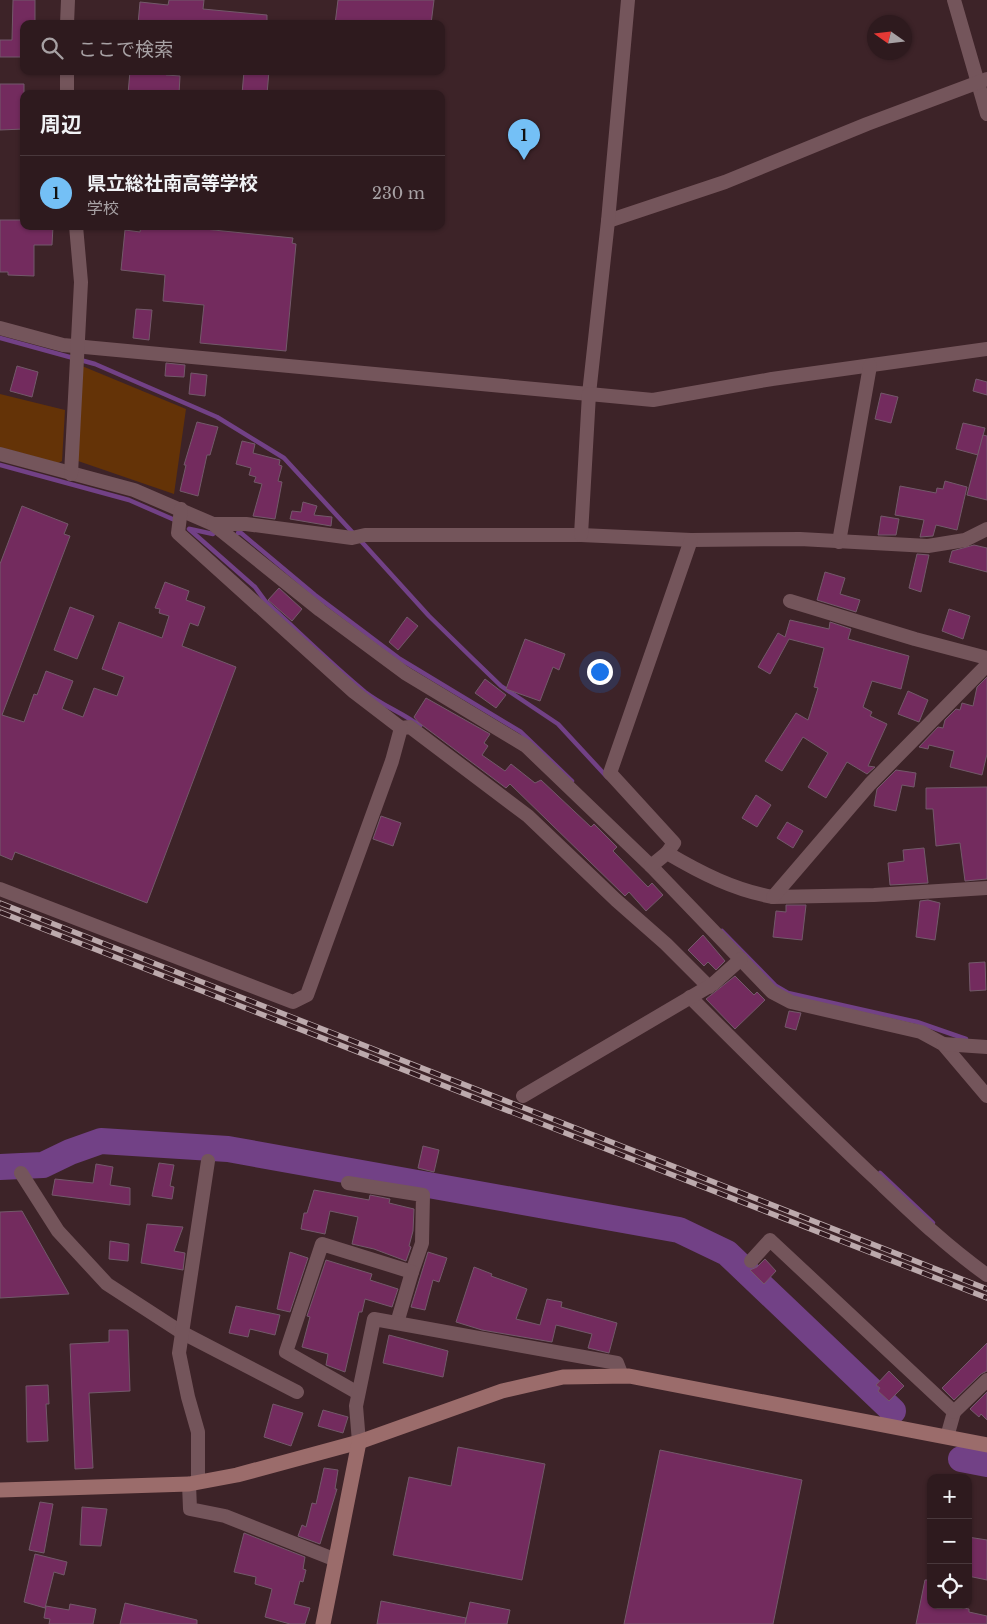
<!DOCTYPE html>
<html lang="ja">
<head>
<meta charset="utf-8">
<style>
  body { margin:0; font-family:"Libre Baskerville","Noto Sans JP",serif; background:#362327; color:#f1f3f6 }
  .controls { position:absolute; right:15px; bottom:15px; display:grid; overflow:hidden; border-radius:10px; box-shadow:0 1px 4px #0004 }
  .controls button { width:45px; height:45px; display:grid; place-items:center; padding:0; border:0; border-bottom:1px solid #49383c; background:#2e1a1e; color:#f1f3f6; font:25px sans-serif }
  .compass { position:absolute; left:867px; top:15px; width:45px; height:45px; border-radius:50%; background:#2e1a1e; box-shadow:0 1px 4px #0004; rotate:284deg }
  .you { position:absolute; left:599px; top:671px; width:18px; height:18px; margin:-12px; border:4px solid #fff; border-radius:50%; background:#1a73e8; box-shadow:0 0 0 8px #1a73e833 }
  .badge { display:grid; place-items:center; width:32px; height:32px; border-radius:50%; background:#74c0f6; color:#111; font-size:16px; font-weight:700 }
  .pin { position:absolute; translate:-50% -41px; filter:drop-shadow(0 1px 2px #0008) }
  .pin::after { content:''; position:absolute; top:26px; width:18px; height:15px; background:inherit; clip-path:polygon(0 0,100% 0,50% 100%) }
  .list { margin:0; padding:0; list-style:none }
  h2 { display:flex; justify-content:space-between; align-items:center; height:65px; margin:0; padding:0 20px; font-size:21px }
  h2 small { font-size:16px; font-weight:400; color:#a7a1a4 }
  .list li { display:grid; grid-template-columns:32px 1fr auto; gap:15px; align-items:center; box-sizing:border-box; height:75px; padding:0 20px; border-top:1px solid #49383c }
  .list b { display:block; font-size:19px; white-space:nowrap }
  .list p { margin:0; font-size:16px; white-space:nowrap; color:#a7a1a4 }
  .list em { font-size:16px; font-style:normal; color:#a7a1a4 }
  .icon { flex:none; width:28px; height:28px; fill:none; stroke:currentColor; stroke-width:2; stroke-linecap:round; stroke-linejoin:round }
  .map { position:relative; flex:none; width:987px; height:1624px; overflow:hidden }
  .search { position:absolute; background:#2e1a1e; box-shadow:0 1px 4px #0004; left:20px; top:20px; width:425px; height:55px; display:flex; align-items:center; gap:12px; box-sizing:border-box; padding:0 18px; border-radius:10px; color:#a7a1a4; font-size:19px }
  .panel { position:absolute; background:#2e1a1e; box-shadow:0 1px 4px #0004; left:20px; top:90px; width:425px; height:140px; border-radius:10px }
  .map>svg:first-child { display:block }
</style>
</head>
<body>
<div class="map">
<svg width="987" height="1624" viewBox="0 0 987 1624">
  <rect width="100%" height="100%" fill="#3d2328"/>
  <g fill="#643307">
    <path d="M82,366L186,409L174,494L78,461Z"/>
    <path d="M0,394L65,410L62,461L58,463L0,447Z"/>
  </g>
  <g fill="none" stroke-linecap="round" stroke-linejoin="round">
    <g stroke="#724186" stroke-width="4.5">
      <path d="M0,338L95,364L217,417L284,458L354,534"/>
      <path d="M0,465L129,500L177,521"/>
      <path d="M189,529L255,587L266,602C299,632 331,664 365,692C383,706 403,713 420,726"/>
      <path d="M190,529L213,534"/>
      <path d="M238,533H241L315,595L400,659L521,732L572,781"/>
      <path d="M360,540L429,616L472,658L501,686L558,724L607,777"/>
      <path d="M722,931L776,986L788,993L917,1022L966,1039"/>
      <path d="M880,1173L933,1223"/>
    </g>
    <g stroke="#724186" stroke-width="26">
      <path d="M0,1167L43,1165L70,1152L101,1141L228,1149L679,1230L727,1253L893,1411"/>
      <path d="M961,1459L987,1464"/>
    </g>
  </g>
  <g fill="#732b5e" stroke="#73596a">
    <path d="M13,0H35V24H24V57H0V40H12Z"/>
    <path d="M169,0H204L203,9L267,15V24H138L140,2L168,5Z"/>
    <path d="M338,0H434L431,24H335Z"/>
    <path d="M130,71H166V75L180,76L179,94H128Z"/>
    <path d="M244,71H269L267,94H242Z"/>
    <path d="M0,84H24V129L0,130Z"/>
    <path d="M0,220H24V226H53L52,245H34V276L8,275V272H0Z"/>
    <path d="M141,226H196V228L223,231L293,238L292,243L296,244L286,351L200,343L204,305L163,301L165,275L121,270L125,230L140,232Z"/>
    <path d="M136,309L152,310L149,340L133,338Z"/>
    <path d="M166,363L185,365L184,377L165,376Z"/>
    <path d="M17,366L38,372L32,397L10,391Z"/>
    <path d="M191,373L207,375L205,396L189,394Z"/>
    <path d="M976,379L987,382V395L973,391Z"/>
    <path d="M881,393L898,397L891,423L875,419Z"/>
    <path d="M197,422L218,427L210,455H207L198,496L180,491L186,465H184Z"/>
    <path d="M963,423L985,428L978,455L956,449Z"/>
    <path d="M983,435L987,436V500L967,495Z"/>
    <path d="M242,441L255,444L253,453L280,460L279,465L282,466L278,481L282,482L275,519L253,516L262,484L254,482L256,477L249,475L251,468L236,464Z"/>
    <path d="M945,481L967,487L957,530L936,525L933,536L920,537L924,520L895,515L900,486L936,493L937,488L943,489Z"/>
    <path d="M303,502L317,506L314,515L332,517L331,526L290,519L292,511L301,512Z"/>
    <path d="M22,506L68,524L64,534L70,536L2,715L24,722L34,694L37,695L46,671L73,681L62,709L83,717L94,688L117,696L124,677L102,669L119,622L162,638L169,616L159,613L160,609L155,608L165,582L189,591L186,600L205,607L198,626L190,623L182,646L236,667L147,903L15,852L12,860L0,855V564Z"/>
    <path d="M881,516L899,519L896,535H878Z"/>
    <path d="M974,545L987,548V572L949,562L952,551Z"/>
    <path d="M917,554L929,555L921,592L909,588Z"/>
    <path d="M825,572L845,578L840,594L860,600L856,612L817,600Z"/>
    <path d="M279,588L302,609L292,621L268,600Z"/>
    <path d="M70,607L94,616L77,659L54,650Z"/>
    <path d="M949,609L970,616L963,639L942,631Z"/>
    <path d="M407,617L418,626L398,650L389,642Z"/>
    <path d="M790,620L829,629L830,622L851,629L848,639L909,656L901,689L872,681L863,707L872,712L870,716L887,724L868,766L875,767L867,774L847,762L826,798L808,787L828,753L803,737L782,771L765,761L796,713L808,720L818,688L814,687L824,648L789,639L770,674L758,667L778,633L785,637Z"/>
    <path d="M525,639L565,654L559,670L553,667L540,701L506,689Z"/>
    <path d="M987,677V754L982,775L950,767L954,751L929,745L928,749L919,747L938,727L943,728L945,720L956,709L960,710L962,703L973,706L977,687Z"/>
    <path d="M485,679L506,695L496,708L475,693Z"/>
    <path d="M908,691L928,700L919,722L898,714Z"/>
    <path d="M426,698L490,734L484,743L488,746L482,755L505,771L511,764L535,783L541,780L591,827L594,824L617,847L613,851L648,887L652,883L663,895L646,911L629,892L625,896L510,784L506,788L418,722L414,717Z"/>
    <path d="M896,770L916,773L914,787L902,785L896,811L874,806L877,789Z"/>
    <path d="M987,787V879L965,881L960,843L936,846L933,809H926V788Z"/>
    <path d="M756,795L771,805L757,827L742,818Z"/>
    <path d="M381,816L401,823L393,846L373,839Z"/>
    <path d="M787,822L803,831L793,848L777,838Z"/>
    <path d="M924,848L928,883L890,885L888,863L904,861L903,850Z"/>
    <path d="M928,900L940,903L935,940L916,937L920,901Z"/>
    <path d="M786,905H806L802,940L773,937L776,911L786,912Z"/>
    <path d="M703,935L725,961L716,970L708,962L704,966L688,950Z"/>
    <path d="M985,962L986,990L970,991L969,963Z"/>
    <path d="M735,976L754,995L757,992L765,1000L735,1029L706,999Z"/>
    <path d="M789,1011L801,1013L796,1030L785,1027Z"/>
    <path d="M423,1146L439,1150L434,1172L418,1168Z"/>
    <path d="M159,1163L174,1165L170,1186L174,1187L172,1199L152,1196Z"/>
    <path d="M96,1164L113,1167L110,1185L130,1188V1205L52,1195L55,1179L93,1183Z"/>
    <path d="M314,1190L369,1200L370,1195L390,1199L389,1203L414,1209L413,1231L409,1246L411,1247L406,1261L374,1249L352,1244L358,1217L330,1211L325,1234L301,1229L304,1213H307Z"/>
    <path d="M22,1211L69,1294L0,1298V1212Z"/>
    <path d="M147,1224L183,1227L174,1251L185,1253L183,1270L141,1263Z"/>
    <path d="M110,1241L129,1244L128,1261L109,1259Z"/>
    <path d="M290,1252L308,1258L290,1312L277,1309Z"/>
    <path d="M428,1252L447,1258L439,1282L433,1280L425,1310L411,1307Z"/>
    <path d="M765,1259L776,1271L764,1284L750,1270L757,1267Z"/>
    <path d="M326,1260L372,1274L370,1280L398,1289L392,1307L365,1299L362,1312H359L345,1372L326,1365L328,1354L302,1347L310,1317L307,1316Z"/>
    <path d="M474,1267L492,1274L491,1276L527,1289L516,1319L540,1325L547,1299L562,1302L561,1307L617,1323L609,1353L588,1348L592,1334L556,1325L552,1342L482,1330L456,1322Z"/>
    <path d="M236,1306L280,1315L275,1335L250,1329L248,1337L229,1333Z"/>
    <path d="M109,1330H128L130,1391L89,1393L93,1468L75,1469L70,1344L109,1342Z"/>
    <path d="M389,1335L448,1351L443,1377L383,1363Z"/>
    <path d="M987,1343V1371L981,1374L954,1400L942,1388Z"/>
    <path d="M889,1371L904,1386L889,1401L878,1391L880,1388L876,1385Z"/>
    <path d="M48,1385L49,1404H46L48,1441L27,1442L26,1386Z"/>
    <path d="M987,1392V1420L981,1414L979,1417L970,1409Z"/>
    <path d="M273,1404L303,1413L291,1446L264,1437Z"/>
    <path d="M323,1410L348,1417L343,1433L318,1426Z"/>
    <path d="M458,1447L545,1464L522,1580L393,1555L409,1477L451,1486Z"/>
    <path d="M660,1450L802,1480L773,1624H624Z"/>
    <path d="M324,1468L338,1470L335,1489H337L320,1544L298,1536L302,1525L306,1527L312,1503L316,1504Z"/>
    <path d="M40,1502L53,1504L44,1553L29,1550Z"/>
    <path d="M82,1507L107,1509L101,1546L80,1545Z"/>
    <path d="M244,1533L305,1557L303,1569L306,1570L303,1582L300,1581L294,1604L310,1608L305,1624H290L265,1617L272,1589L255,1584L256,1577L234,1572Z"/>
    <path d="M968,1537L987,1540V1580L968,1576Z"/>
    <path d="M35,1554L67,1562L64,1575L54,1572L45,1608L24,1602Z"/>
    <path d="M925,1580H931V1605H949L969,1609V1612L987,1616V1624H916Z"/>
    <path d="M381,1601L466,1618L465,1624H377Z"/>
    <path d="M470,1602L510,1610L507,1624H465Z"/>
    <path d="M125,1603L197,1620V1624H120Z"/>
    <path d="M70,1604L96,1609L93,1624H49L50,1619L44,1618L46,1606L69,1610Z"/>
  </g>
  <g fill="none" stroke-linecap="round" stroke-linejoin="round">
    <g stroke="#74555b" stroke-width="14">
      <path d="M954,0L987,114"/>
      <path d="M67,24L68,0"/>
      <path d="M67,94V71"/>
      <path d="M608,221L725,182L867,124L987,79"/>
      <path d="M0,328L63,345L589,394L608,221L628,0"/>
      <path d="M0,454L134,490L213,524L320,610L405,673L526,746L651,866L772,992L791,1002L921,1032L943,1044L987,1096"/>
      <path d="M71,474L81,282L76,226"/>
      <path d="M213,524H246L352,538L365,535H581L691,540L800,539L928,546L965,540L987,529"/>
      <path d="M581,535L589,394L653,400L772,379L987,349"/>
      <path d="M839,542L870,366"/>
      <path d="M790,601L915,639L987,658"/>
      <path d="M401,728L410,727L528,816L616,900L666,944L709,987"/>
      <path d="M667,853L674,843L610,773L691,540"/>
      <path d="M651,866L667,853C701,873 734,890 773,897L874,895L987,888"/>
      <path d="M0,889L293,1002L307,995L392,761L401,728L354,692L178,533L181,509"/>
      <path d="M773,897L870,784L987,665"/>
      <path d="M690,997C751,1058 812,1119 875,1178C911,1212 946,1246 987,1275"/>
      <path d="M943,1044L987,1047"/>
      <path d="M523,1096L713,984L741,959"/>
      <path d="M21,1173L58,1231L107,1284L181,1332L297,1392"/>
      <path d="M348,1183L423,1195L422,1243L412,1272"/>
      <path d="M751,1261L770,1240L954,1412L947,1437"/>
      <path d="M358,1393L286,1352L322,1244L412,1272L397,1323"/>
      <path d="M954,1412L987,1380"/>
      <path d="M359,1442L356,1406L374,1319L617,1363L622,1376"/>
      <path d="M198,1482V1432L188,1397L179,1353L208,1161"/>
      <path d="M189,1484L190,1509L225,1516L336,1560"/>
    </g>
    <g stroke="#9b6c6b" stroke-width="15">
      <path d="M0,1490L189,1484L237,1475L359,1442L502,1391L563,1377L629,1376L987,1445"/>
      <path d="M323,1624L359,1442"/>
    </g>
    <g stroke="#bca9ac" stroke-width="5.5">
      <g id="rail">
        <path d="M0,903L987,1289"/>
        <path d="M0,912L987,1298"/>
      </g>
    </g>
    <use href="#rail" stroke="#32191f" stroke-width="4" stroke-dasharray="11" stroke-linecap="butt"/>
  </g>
</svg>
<div class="controls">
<button>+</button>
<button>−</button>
<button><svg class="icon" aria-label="locate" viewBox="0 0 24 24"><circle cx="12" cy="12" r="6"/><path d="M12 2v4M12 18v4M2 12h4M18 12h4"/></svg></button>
</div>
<svg class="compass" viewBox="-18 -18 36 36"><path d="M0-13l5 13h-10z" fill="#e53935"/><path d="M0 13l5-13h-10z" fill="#a7a1a4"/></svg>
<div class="you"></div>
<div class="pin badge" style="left:524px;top:160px">1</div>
<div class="search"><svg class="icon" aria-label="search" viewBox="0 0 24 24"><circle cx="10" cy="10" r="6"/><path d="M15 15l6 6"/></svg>ここで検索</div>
<section class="panel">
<h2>周辺<small></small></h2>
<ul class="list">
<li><span class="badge">1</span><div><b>県立総社南高等学校</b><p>学校</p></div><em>230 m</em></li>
</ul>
</section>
</div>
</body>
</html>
